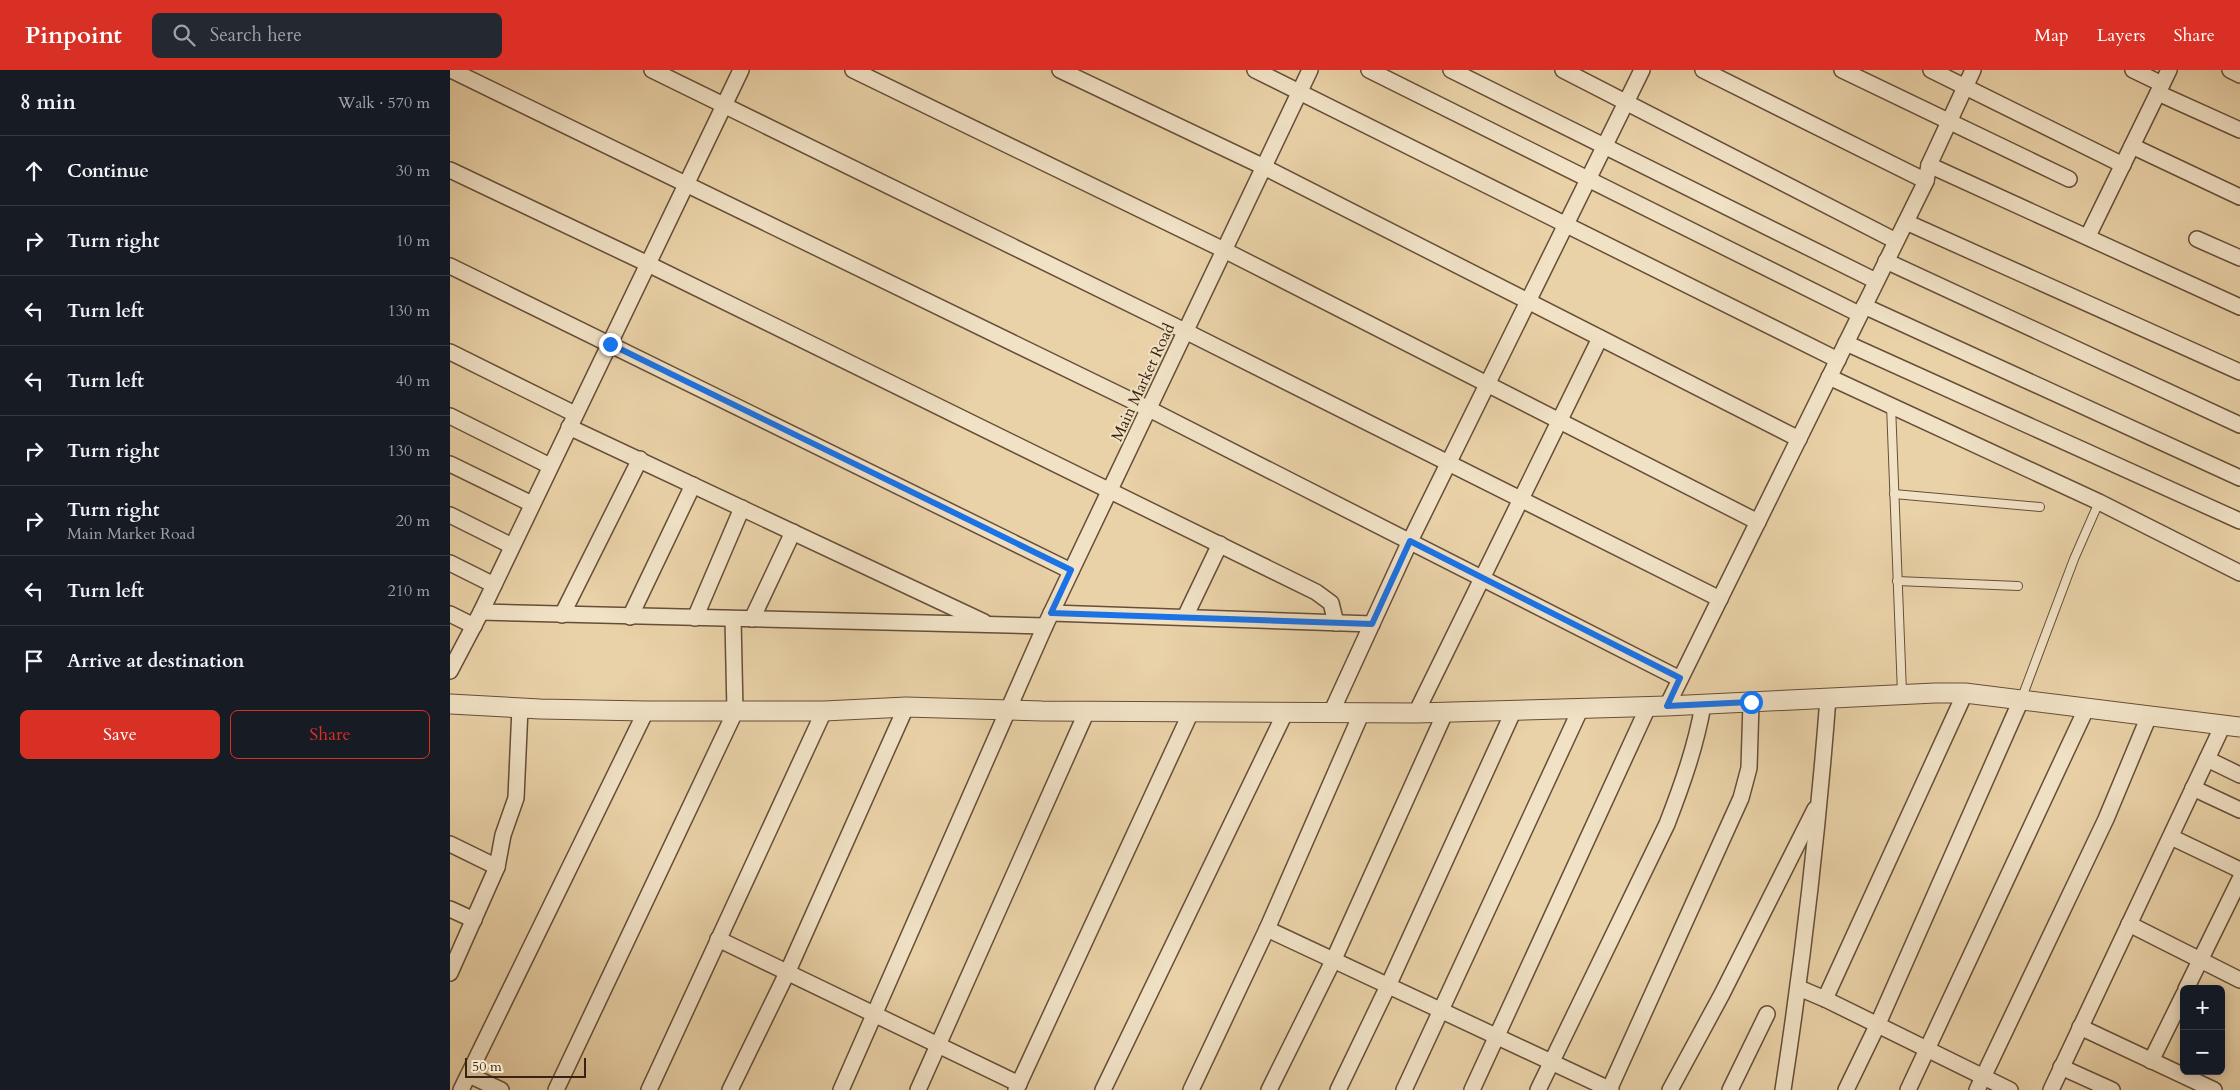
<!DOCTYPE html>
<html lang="en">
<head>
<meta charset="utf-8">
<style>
  body { margin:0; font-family:Cardo,serif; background:#242831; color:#f1f3f6 }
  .controls { position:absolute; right:15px; bottom:15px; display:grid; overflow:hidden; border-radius:8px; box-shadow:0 2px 12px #0003 }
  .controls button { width:45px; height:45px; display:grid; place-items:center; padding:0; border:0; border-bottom:1px solid #363941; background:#171b24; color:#f1f3f6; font:25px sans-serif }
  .scale { position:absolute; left:15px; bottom:12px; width:121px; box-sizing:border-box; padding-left:5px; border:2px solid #3a2212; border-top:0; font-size:14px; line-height:18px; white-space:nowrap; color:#3a2212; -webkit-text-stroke:4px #f1e2c6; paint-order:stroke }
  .stop { position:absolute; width:15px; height:15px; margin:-11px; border:4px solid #1a73e8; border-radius:50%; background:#fff }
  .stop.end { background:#1a73e8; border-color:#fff; box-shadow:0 1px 5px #0008 }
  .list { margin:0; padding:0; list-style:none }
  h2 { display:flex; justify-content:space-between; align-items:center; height:65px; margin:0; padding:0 20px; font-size:21px }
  h2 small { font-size:16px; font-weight:400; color:#9ea1a6 }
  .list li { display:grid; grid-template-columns:32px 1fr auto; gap:15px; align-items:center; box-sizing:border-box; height:70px; padding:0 20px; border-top:1px solid #363941 }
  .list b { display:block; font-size:19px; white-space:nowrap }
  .list p { margin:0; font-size:16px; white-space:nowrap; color:#9ea1a6 }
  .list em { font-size:16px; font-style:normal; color:#9ea1a6 }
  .actions { display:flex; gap:10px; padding:15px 20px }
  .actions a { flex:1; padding:11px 0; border:1px solid #d93025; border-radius:8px; text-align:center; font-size:18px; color:#d93025 }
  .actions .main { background:#d93025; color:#fff }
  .icon { flex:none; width:28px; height:28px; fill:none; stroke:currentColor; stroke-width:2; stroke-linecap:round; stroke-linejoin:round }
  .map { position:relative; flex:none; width:1790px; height:1020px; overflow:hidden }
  header { display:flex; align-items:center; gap:30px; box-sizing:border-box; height:70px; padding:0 25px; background:#d93025; color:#fff }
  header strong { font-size:24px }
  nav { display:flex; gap:28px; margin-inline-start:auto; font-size:18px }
  .search { width:350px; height:45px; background:#242831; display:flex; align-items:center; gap:12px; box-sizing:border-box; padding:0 18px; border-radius:8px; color:#9ea1a6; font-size:19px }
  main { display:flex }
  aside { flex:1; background:#171b24 }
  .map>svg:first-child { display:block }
</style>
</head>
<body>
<header>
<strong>Pinpoint</strong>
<div class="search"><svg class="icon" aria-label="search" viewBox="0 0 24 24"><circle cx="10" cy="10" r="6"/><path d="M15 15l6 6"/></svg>Search here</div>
<nav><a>Map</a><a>Layers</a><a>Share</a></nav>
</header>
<main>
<aside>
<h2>8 min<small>Walk · 570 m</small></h2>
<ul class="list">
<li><svg class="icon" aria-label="ahead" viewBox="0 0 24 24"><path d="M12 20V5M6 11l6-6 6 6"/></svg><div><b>Continue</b></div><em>30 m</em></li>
<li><svg class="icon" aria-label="right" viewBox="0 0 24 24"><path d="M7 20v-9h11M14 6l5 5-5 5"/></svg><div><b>Turn right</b></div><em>10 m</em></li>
<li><svg class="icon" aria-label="left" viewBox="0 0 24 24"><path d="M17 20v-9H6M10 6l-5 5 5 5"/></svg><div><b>Turn left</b></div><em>130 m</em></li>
<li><svg class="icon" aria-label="left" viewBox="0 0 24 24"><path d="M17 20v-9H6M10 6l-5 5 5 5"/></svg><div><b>Turn left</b></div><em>40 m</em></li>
<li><svg class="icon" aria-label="right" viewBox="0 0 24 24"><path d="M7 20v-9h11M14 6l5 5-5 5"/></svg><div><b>Turn right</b></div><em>130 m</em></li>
<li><svg class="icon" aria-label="right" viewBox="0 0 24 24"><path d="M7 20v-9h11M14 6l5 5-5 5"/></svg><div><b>Turn right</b><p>Main Market Road</p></div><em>20 m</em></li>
<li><svg class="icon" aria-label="left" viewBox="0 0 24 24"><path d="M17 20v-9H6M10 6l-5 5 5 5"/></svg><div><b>Turn left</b></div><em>210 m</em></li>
<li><svg class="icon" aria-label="arrive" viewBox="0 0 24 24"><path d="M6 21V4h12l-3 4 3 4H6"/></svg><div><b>Arrive at destination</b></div></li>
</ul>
<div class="actions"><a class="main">Save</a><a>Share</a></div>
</aside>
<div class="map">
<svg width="1790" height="1020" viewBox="0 0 1790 1020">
  <rect width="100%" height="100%" fill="#ead2a8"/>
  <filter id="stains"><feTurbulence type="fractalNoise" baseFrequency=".004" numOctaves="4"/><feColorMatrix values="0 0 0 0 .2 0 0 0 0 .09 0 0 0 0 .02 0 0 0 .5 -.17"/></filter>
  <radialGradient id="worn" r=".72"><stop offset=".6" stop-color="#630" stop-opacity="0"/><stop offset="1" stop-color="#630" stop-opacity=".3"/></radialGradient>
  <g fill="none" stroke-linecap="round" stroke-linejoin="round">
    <g stroke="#664e38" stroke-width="10">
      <g id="service">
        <path d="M1441,335L1452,623"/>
        <path d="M1444,424L1590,437"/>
        <path d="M1447,511L1568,516"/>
        <path d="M1571,630L1624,489L1649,432"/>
      </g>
    </g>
    <g stroke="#664e38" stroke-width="18">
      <g id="minor">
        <path d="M1,0L699,339L1230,609"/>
        <path d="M202,0L735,261L1270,529"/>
        <path d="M403,0L774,180L1308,452"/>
        <path d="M610,0L814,97L1349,369"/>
        <path d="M805,0L1388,290"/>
        <path d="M919,0L1409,244"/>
        <path d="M1001,0L1426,211"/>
        <path d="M1113,0L1446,171"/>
        <path d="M1253,0L1476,111"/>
        <path d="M1392,0L1619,109"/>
        <path d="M1481,0L1673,95"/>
        <path d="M1683,0L1712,14"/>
        <path d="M1780,0L1790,5"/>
        <path d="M1708,23L1790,60"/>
        <path d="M1682,76L1790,127"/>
        <path d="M1479,95L1790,237"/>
        <path d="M0,100L198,194L866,522L881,533L886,553"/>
        <path d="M1456,152L1790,302"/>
        <path d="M1638,166L1719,0"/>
        <path d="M1747,169L1790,188"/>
        <path d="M1436,191L1790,355"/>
        <path d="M0,196L621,501"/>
        <path d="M1414,236L1790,408"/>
        <path d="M1396,273L1790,451"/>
        <path d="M0,282L125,344"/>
        <path d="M1379,307L1649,432L1790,503"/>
        <path d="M0,346L100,396"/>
        <path d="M119,357L534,552"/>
        <path d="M0,394L82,434"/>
        <path d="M0,445L62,476"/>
        <path d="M0,493L44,515"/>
        <path d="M31,542L595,556"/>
        <path d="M601,543L922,554"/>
        <path d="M0,544L24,556"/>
        <path d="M112,545L190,389"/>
        <path d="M180,547L243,415"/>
        <path d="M735,547L770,474"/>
        <path d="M245,548L292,438"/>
        <path d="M302,549L343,462"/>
        <path d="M0,601L31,542L291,0"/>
        <path d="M1217,636L1476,111L1479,95L1523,0"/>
        <path d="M881,643L960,471L1192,0"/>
        <path d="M966,643L1150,268"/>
        <path d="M1757,689L1790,705"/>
        <path d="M1743,718L1790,740"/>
        <path d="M1721,767L1790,800"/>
        <path d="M0,774L47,797"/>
        <path d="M0,839L24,850"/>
        <path d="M1679,854L1790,910"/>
        <path d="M817,859L1161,1020"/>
        <path d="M268,869L569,1014"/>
        <path d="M0,903L47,797L53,765L66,728L70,638"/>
        <path d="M1349,918L1375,929L1560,1020"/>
        <path d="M1736,919L1790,809"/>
        <path d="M1375,929L1515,623"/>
        <path d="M1630,957L1764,1020"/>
        <path d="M1701,991L1734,924"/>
        <path d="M1611,997L1662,1020"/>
        <path d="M19,1005L51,1020"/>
        <path d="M11,1020L196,641"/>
        <path d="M106,1020L285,642L283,549"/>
        <path d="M199,1020L374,641"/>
        <path d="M280,1020L338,901L456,637"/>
        <path d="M391,1020L595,556L860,0"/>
        <path d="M468,1020L637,641"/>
        <path d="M566,1020L741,642"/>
        <path d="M653,1020L835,643"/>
        <path d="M741,1020L817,859L912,642"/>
        <path d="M819,1020L884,889L995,643"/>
        <path d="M888,1020L938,916L1063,642"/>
        <path d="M954,1020L1130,640"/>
        <path d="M1022,1020L1198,637"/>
        <path d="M1088,1020L1217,754C1232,715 1246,676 1253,635"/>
        <path d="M1159,1020L1291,728L1299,698L1301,633"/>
        <path d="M1220,1020L1272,924L1365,739"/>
        <path d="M1280,1020L1317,944"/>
        <path d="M1333,1020C1353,890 1368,759 1378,628"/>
        <path d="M1396,1020L1427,956L1571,630"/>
        <path d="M1458,1020L1637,637"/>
        <path d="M1527,1020L1656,749L1699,646"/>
        <path d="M1601,1020L1773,655"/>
      </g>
    </g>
    <g stroke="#664e38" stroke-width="21">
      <path id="tertiary" d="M0,634L90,639L196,641H374L456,637L592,641L966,643L1217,636L1485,623H1515L1790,657"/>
    </g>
    <use href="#service" stroke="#f1e2c6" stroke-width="8"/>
    <use href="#minor" stroke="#f1e2c6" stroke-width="15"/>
    <use href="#tertiary" stroke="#f1e2c6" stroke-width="19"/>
  </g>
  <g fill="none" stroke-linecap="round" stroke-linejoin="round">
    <path stroke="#1a73e8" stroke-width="6" d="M160,274L621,500L601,543L922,554L960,471L1230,608L1217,636L1301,632"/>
  </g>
  <g text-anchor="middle" stroke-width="4" stroke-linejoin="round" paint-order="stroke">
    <g font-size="16" fill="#3a2212" stroke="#f1e2c6">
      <text transform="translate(692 312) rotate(-65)" y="6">Main Market Road</text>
    </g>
  </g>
  <rect width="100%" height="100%" filter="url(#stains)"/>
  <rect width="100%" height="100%" fill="url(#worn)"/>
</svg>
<div class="controls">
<button>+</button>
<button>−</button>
</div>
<div class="scale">50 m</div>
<div class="stop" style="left:1301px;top:632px"></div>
<div class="stop end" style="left:160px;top:274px"></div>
</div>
</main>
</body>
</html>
